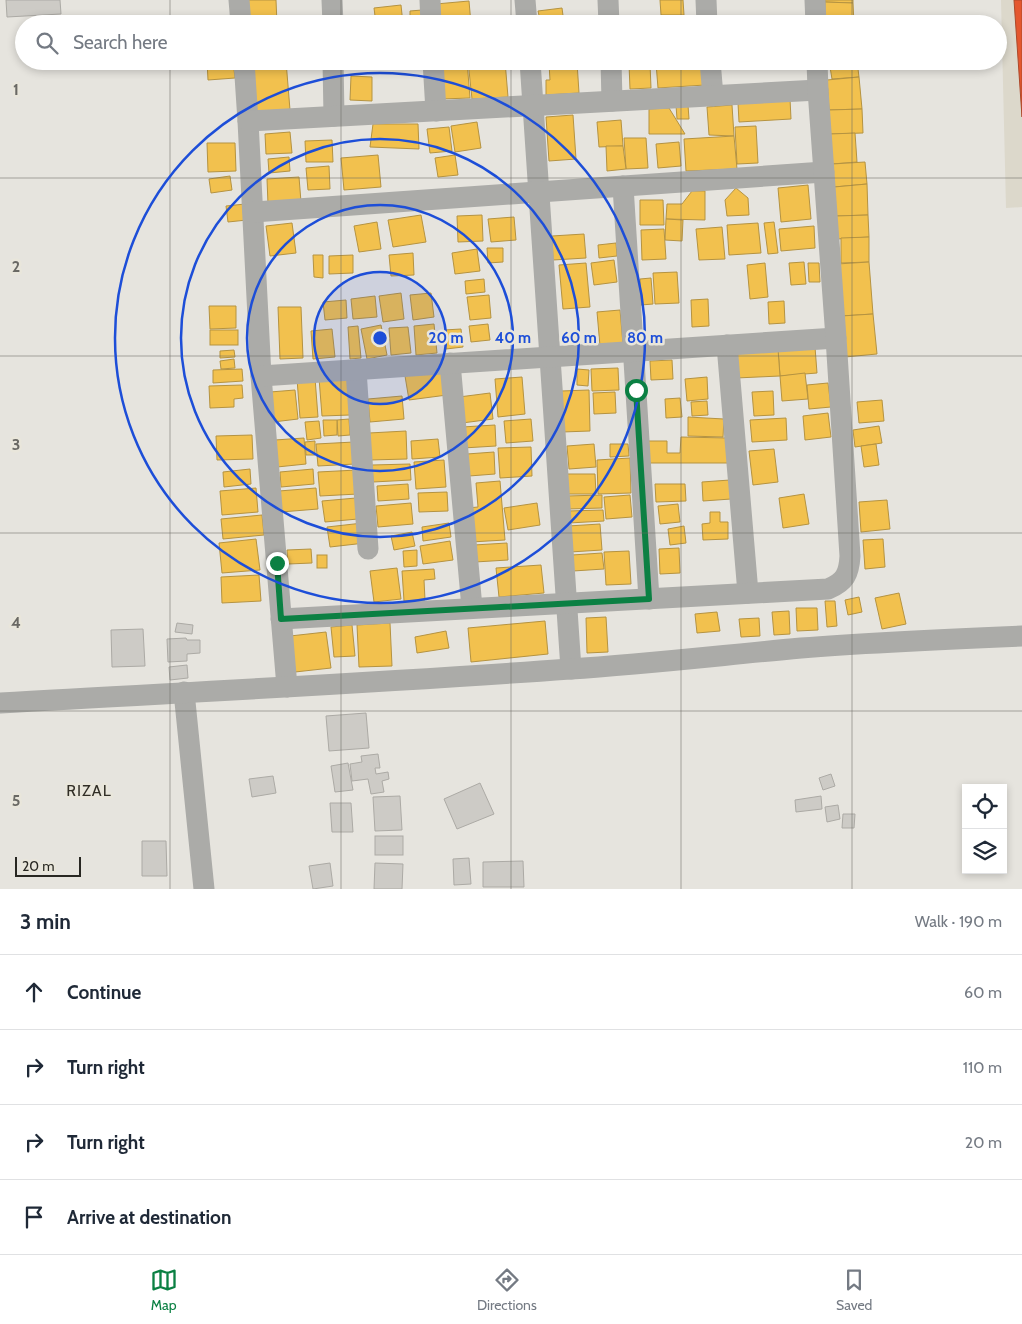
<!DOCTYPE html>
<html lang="en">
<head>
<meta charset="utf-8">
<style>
  body { margin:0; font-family:Cabin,sans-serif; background:#f2f2f3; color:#1f2937 }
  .controls { position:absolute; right:15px; bottom:15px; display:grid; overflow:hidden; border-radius:0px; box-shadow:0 2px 8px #0003 }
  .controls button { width:45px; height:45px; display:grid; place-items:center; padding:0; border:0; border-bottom:1px solid #e0e1e3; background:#fff; color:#1f2937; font:25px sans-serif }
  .scale { position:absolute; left:15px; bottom:12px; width:66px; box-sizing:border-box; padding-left:5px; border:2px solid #282722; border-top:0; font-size:14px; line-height:18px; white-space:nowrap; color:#282722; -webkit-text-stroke:4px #e9e6db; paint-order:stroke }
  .stop { position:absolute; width:15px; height:15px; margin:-11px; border:4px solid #0b8043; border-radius:50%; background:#fff }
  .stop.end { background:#0b8043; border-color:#fff; box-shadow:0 1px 5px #0008 }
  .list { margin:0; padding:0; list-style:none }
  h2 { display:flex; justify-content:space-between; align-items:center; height:65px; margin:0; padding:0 20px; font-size:21px }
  h2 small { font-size:16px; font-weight:400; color:#747a83 }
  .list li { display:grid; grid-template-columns:32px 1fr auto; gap:15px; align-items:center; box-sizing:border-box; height:75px; padding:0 20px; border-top:1px solid #e0e1e3 }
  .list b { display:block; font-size:19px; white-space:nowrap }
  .list em { font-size:16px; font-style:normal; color:#747a83 }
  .icon { flex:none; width:28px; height:28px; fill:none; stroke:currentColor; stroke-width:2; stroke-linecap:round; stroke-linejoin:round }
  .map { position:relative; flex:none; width:1022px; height:889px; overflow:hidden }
  .search { position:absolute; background:#fff; box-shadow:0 2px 8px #0003; left:15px; right:15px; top:15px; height:55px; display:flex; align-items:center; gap:12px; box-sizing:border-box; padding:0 18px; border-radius:28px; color:#747a83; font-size:19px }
  .sheet { height:365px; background:#fff }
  nav { display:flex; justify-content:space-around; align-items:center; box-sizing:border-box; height:70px; border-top:1px solid #e0e1e3; background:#fff; font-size:14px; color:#747a83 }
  nav a { display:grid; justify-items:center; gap:2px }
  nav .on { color:#0b8043 }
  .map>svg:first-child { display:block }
</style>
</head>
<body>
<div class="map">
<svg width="1022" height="889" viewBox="0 0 1022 889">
  <rect width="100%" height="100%" fill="#e6e4de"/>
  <path fill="#dcd8cb" d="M1001,0H1022V207L1006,208Z"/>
  <g fill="#f2c14e" stroke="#b59341">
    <path d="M248,0H276L277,24H250Z"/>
    <path d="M660,0H683L684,15H661Z"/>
    <path d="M825,0H853V3L825,2Z"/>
    <path d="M469,1L471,24H438L436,4Z"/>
    <path d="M825,2L853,3L854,24H825Z"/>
    <path d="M401,5L403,24H376L374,8Z"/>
    <path d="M562,8L564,23L541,24L538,11Z"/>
    <path d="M422,10V24H410V11Z"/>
    <path d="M704,17V24H663V19Z"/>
    <rect x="634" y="19" width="22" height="5"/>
    <rect x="579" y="20" width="17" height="4"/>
    <path d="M207,61H233L235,78L208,80Z"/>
    <path d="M250,61H286L290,110L254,111Z"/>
    <path d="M358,61H384V64L358,65Z"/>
    <path d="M467,61L470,98L441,99L439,63Z"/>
    <path d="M468,61H505L508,97L472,99Z"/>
    <path d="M580,61H602L603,68L580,69Z"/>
    <path d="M690,61H703L705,85L658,88L656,63Z"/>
    <path d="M829,61H857L859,77L832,79Z"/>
    <path d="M577,62L579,93L546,95V80H550L549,64Z"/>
    <path d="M629,64H650L651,88L630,89Z"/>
    <path d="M351,76L372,77V101L350,100Z"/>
    <path d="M859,77L862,109L829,110L827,80Z"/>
    <path d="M790,99L791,119L739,122L738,103Z"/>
    <path d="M676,105H688L689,119H677Z"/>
    <path d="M732,105L734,136L709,135L707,107Z"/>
    <path d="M669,108L685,134H649V109Z"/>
    <path d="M862,109L863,133L830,134L829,110Z"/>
    <path d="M573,115L576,159L549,161L546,117Z"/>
    <path d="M621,120L623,146L599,147L597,122Z"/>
    <path d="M477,122L481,148L455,152L451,126Z"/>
    <path d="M373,124H418L419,149L370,147Z"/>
    <path d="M756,126L758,163L737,164L735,127Z"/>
    <path d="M449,127L452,151L430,153L427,129Z"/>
    <path d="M290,132L292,153L266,154L265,134Z"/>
    <path d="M855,133L857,162L832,164L830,134Z"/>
    <path d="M734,136L737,169L686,171L684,139Z"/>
    <path d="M624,138H646L648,168L626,169Z"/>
    <path d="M332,140L333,162H306L305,141Z"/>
    <path d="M679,142L681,166L658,168L656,144Z"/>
    <path d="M207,143H235L236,171L208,172Z"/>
    <path d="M606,146H623L626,169L607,171Z"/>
    <path d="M378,155L381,187L344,190L341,158Z"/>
    <path d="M455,155L458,175L438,177L435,158Z"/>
    <path d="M289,157L290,171L269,173L268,159Z"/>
    <path d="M865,162L867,184L834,187L832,164Z"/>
    <path d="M329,166L330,189L308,190L306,168Z"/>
    <path d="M230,176L232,190L211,193L209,179Z"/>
    <path d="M299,177L301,202L268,204L267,179Z"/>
    <path d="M867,184L868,215L836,216L834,187Z"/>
    <path d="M808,185L811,219L781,222L778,188Z"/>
    <path d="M736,188L748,198L749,215L727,216L725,200Z"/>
    <path d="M692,191H705V220L666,219L667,204H682Z"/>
    <path d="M640,200H663L664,225H640Z"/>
    <path d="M245,204L247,220L228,222L226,206Z"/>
    <path d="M421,215L426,242L393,247L388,220Z"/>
    <path d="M482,215L483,241L458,242L457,216Z"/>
    <path d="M868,215L869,237L837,239L836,216Z"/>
    <path d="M514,217L516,240L491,242L488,219Z"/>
    <path d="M666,219L683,220L682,241L665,240Z"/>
    <path d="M377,222L381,249L359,252L354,226Z"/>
    <path d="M774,222L778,253L768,254L764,223Z"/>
    <path d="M292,223L296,253L270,256L266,226Z"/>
    <path d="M758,223L761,253L729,255L727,225Z"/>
    <path d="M814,226L815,248L781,251L779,229Z"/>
    <path d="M722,227L725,259L699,260L696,229Z"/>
    <path d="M664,229L666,259L642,260L641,230Z"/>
    <path d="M584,234L586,258L553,260L552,236Z"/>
    <path d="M869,237V262L841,263V238Z"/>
    <path d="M616,243L617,256L599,258L598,245Z"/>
    <path d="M487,248H503V262L488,263Z"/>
    <path d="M477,249L480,271L455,274L452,253Z"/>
    <path d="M413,253L414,275L391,276L389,255Z"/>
    <path d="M313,255H323V278L314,277Z"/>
    <path d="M353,255V273L329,274V256Z"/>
    <path d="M614,260L617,282L594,285L591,263Z"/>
    <path d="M804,262L806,284L791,285L789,263Z"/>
    <path d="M869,262L873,314L841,316L837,264Z"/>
    <path d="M586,263L590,307L563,309L559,265Z"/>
    <path d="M765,263L768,297L750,299L747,265Z"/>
    <path d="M808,263H819L820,282H809Z"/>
    <path d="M677,272L679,303L655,304L653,273Z"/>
    <path d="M651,278L653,304L641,305L640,279Z"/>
    <path d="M484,279L485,292L466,294L465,281Z"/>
    <path d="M401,293L404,319L383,322L379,296Z"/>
    <path d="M431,293L434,317L413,320L410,295Z"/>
    <path d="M489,295L491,318L470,320L467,297Z"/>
    <path d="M375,296L377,317L353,319L351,299Z"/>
    <path d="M708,299L709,326L692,327L691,300Z"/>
    <path d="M346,300L347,318L325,320L323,302Z"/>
    <path d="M784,301L785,323L769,324L768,302Z"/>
    <path d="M209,306H236V328L210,329Z"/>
    <path d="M278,307H301L303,358L280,359Z"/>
    <path d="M620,310L623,344L600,346L597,312Z"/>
    <path d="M873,314L877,354L845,357L841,316Z"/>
    <path d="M434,324L437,353L416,355L414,326Z"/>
    <path d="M488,324L490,340L471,342L469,326Z"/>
    <path d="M381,325L387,355L367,359L361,329Z"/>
    <path d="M358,326L361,358L350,359L348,327Z"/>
    <path d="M408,327L411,353L391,355L389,328Z"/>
    <path d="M332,329L335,357L313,359L311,331Z"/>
    <path d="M461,329L463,347L446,349L444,330Z"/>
    <rect x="210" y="330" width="28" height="15"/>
    <path d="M815,347L817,373L780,376L778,349Z"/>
    <path d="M778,349L780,376L736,378L734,353Z"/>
    <path d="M234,350L235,357L220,358V351Z"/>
    <path d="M234,359L235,368L221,369L220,361Z"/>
    <path d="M672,360L673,379L651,380L650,361Z"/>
    <path d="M618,368L619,390L592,391L591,369Z"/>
    <path d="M242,369L243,381L213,383V370Z"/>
    <path d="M577,369L589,370L588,386L577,385Z"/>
    <path d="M443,370L447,395L409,400L405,376Z"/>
    <path d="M805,373L808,399L782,401L780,376Z"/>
    <path d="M348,376L350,415L322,416L319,378Z"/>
    <path d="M522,377L525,414L498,417L495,379Z"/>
    <path d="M707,377L708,399L687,401L685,379Z"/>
    <path d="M315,378L318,417L300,418L297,379Z"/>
    <path d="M828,383L831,407L809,409L807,385Z"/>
    <path d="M242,385L243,398L234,399V407L210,408L209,386Z"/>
    <path d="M295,390L298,419L273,422L270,392Z"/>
    <path d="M589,390L590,431L562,432L561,391Z"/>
    <path d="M773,391L774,415L754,416L752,392Z"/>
    <path d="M615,392L616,413L594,414L593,393Z"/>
    <path d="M490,393L493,419L462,423L459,397Z"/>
    <path d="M402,396L404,419L370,422L368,399Z"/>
    <path d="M680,398L682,417L666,418L665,399Z"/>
    <path d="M882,400L884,421L859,423L857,402Z"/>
    <path d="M707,401L708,415L692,416L691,402Z"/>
    <path d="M828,413L831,437L805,440L803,416Z"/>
    <path d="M688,417L724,419L723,437L688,436Z"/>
    <path d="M786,418L787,440L752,442L750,420Z"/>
    <path d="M349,419L350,435L338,436L337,420Z"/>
    <path d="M531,419L533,441L506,443L504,421Z"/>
    <path d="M323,420H337V435L324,436Z"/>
    <path d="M319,421L321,438L307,440L305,422Z"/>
    <path d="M495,425L496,446L463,448L462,427Z"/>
    <path d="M879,426L882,443L855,447L853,430Z"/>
    <path d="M406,431L407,459L370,460L369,433Z"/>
    <path d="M252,435L253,459L217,460L216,436Z"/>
    <path d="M681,437L728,438V463H647V441H667V453H680Z"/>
    <path d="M304,438L306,464L277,467L275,440Z"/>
    <path d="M438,439L440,457L412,459L411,441Z"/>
    <path d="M315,441V455H306L305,442Z"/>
    <path d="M354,442L355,464L318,466L316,444Z"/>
    <path d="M594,444L596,467L569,469L567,446Z"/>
    <path d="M610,444H628L629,456L610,457Z"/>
    <path d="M876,444L879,465L864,467L861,446Z"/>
    <path d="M531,447L532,476L500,478L498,448Z"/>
    <path d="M774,449L778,482L753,485L749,451Z"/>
    <path d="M494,452L495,474L469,476L467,454Z"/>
    <path d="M630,458L631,493L598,494L597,460Z"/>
    <path d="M444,460L446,487L416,489L414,462Z"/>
    <path d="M410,464L411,480L373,482L372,465Z"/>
    <path d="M250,469L251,484L224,487L223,472Z"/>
    <path d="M313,469L314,484L281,487L280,472Z"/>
    <path d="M357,470L358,494L320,496L318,472Z"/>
    <path d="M567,474H595L596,494H567Z"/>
    <path d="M730,480L731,499L703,501L702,482Z"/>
    <path d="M500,481L505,540L471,542L468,508L478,507L476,483Z"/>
    <path d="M408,484L409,499L378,501L377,486Z"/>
    <path d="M655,484H685L686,501L656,502Z"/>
    <path d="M256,488L258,512L222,515L220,491Z"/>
    <path d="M316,488L318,509L281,512L279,491Z"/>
    <path d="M447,492L448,511L419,512L418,493Z"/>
    <path d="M804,494L809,524L783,528L779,498Z"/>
    <path d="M602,495V508L567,509V496Z"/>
    <path d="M630,495L632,517L606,519L604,497Z"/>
    <path d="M356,498L358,519L325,522L322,501Z"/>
    <path d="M887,500L890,529L861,532L859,502Z"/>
    <path d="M411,503L413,524L378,527L376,506Z"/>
    <path d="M537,503L540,525L508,530L504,508Z"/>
    <path d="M678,504L680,522L660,524L658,506Z"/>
    <path d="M603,510L604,521L569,523L568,511Z"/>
    <path d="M710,512H720V522H728V539L703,540L702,524L710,523Z"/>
    <path d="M262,515L264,535L223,539L221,519Z"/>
    <path d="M363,523L365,543L330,547L327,527Z"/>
    <path d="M449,523L451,537L423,541L422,527Z"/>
    <path d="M600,524L602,550L570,552L568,526Z"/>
    <path d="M684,526L686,543L670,545L668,529Z"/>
    <path d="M412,532L415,546L394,550L391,536Z"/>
    <path d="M256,539L260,570L222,573L219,543Z"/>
    <path d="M883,539L885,567L865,569L863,540Z"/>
    <path d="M450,541L453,560L423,564L420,546Z"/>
    <path d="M507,543L508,560L475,562L474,545Z"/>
    <path d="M679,548L680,573L660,574L659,549Z"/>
    <path d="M311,549L312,563L288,564L287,550Z"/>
    <path d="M417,550V566L404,567L403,551Z"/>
    <path d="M629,551L631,584L606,585L604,552Z"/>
    <path d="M602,553L604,569L573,571L572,555Z"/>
    <rect x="317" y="555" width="10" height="13"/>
    <path d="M541,565L544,593L499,597L496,568Z"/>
    <path d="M397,568L401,599L374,602L370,571Z"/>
    <path d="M434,569L435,579L424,580L425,600L404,601L402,571Z"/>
    <path d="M259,575L261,601L222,603L221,577Z"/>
    <path d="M899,593L906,624L882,629L875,598Z"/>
    <path d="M859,597L862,612L848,615L845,600Z"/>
    <path d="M825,601H835L837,626L827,627Z"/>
    <path d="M796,608H817L818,630L797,631Z"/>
    <path d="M789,611L790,634L774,635L772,612Z"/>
    <path d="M717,612L720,631L697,633L695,614Z"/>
    <path d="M606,617L608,652L587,653L586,618Z"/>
    <path d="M759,618L760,636L741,637L739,619Z"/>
    <path d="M545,621L548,654L471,662L468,628Z"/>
    <path d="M390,623L392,666L359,667L357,625Z"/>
    <path d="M352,625L355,656L334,657L331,627Z"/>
    <path d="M446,631L449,648L417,653L415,637Z"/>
    <path d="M326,632L331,668L295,672L290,636Z"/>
  </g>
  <path fill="#e4572e" stroke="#ac492a" d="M1014,0H1022V117Z"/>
  <g fill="#cdcbc6" stroke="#acaaa5">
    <path d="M6,0H60L61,14L7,17Z"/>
    <path d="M177,623L193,625L192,634L175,632Z"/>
    <path d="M143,629L145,666L112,667L111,630Z"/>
    <path d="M186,638L187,640H200V653L187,654V661L168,662L167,639Z"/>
    <path d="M187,665L188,678L170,680L169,667Z"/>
    <path d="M366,713L369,748L329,751L326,716Z"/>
    <path d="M378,754L380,768H375L376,774L388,772L389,779L382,781L384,792L371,794L368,779L352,781L350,764L362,762L361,756Z"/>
    <path d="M348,763L353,790L335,792L331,766Z"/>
    <path d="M831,774L835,786L823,790L819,778Z"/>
    <path d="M273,776L276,793L252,797L249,779Z"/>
    <path d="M480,783L494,814L457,829L444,799Z"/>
    <path d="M400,796L402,830L375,831L373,797Z"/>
    <path d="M821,796L822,809L796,812L795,800Z"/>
    <path d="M330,803H351L353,832H332Z"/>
    <path d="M838,805L840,819L827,822L825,807Z"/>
    <path d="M843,814H855L854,828H842Z"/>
    <rect x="375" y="836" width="28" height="19"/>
    <path d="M142,841H166L167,876H142Z"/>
    <path d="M469,858L471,884L454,885L453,859Z"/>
    <path d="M523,861L524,887H483V862Z"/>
    <path d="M330,863L333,886L313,889L309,866Z"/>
    <path d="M375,863L403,864L402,889H374Z"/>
  </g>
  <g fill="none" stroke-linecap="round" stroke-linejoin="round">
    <g stroke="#ababa8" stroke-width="21">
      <path d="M239,0L241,24"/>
      <path d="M332,0L333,24"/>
      <path d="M430,0L431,24"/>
      <path d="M525,0L527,24"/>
      <path d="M608,0L609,24"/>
      <path d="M706,0L707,24"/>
      <path d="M815,0L816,24"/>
      <path d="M244,61L248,121L261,376L287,687"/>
      <path d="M333,61L334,116"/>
      <path d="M433,61L436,111"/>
      <path d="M530,61L571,669"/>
      <path d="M611,61L612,101"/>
      <path d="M710,61L713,96"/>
      <path d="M248,121L818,90"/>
      <path d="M623,186L649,599"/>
      <path d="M253,212L824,172"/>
      <path d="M727,345L748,593"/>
      <path d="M450,363L472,608"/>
      <path d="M356,370L368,549"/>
      <path d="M261,376L836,338"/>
      <path d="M281,619L828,589C845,582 849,574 850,556L836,338L818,90L817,61"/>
      <path d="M184,692L204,889"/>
      <path d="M0,703C190,692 380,683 570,669C647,664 724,655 801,648C874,642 948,639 1022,636"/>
    </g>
  </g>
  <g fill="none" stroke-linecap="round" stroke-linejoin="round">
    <path stroke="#0b8043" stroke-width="6" d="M277,563L281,619L649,599L636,390"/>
  </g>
  <path fill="none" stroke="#6a6964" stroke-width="1" stroke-opacity="0.55" d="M170,0V24M341,0V24M511,0V24M681,0V24M852,0V24M170,61V889M341,61V889M511,61V889M681,61V889M852,61V889M0,178H1022M0,356H1022M0,533H1022M0,711H1022"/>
  <circle cx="380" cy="338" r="66" fill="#1d4ed8" fill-opacity=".12"/>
  <g fill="none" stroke="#1d4ed8" stroke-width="2.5">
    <circle cx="380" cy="338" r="66"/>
    <circle cx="380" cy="338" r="133"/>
    <circle cx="380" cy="338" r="199"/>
    <circle cx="380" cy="338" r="265"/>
  </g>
  <g text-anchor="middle" stroke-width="5" stroke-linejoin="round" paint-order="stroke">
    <g font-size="16" letter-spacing="1" fill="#312e26" stroke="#e9e6db">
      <text x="89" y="796">RIZAL</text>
    </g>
  </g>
  <g font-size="16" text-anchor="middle" font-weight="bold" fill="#6a6964" stroke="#e9e6db" stroke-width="5" stroke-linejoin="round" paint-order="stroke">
    <text x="16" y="95">1</text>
    <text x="16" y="272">2</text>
    <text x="16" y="450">3</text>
    <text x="16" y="628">4</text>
    <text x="16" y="806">5</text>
  </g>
  <circle cx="380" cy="338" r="8" fill="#1d4ed8" stroke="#e9e6db" stroke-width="2.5"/>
  <g font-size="15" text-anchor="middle" font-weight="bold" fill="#1d4ed8" stroke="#e9e6db" stroke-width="5" stroke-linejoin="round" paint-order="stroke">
    <text x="446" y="343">20 m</text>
    <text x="513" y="343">40 m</text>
    <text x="579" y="343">60 m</text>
    <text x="645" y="343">80 m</text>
  </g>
</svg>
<div class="controls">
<button><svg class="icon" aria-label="locate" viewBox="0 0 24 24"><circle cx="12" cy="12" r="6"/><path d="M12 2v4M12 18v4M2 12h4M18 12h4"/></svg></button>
<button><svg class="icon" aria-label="layers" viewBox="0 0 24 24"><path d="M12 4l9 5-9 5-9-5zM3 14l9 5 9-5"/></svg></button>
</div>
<div class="scale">20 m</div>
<div class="stop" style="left:636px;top:390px"></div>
<div class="stop end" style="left:277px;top:563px"></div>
<div class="search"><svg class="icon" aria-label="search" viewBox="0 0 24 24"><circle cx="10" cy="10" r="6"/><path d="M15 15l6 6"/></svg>Search here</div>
</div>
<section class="sheet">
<h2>3 min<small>Walk · 190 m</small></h2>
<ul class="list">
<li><svg class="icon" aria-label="ahead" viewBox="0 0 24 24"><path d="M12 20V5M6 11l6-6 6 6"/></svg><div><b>Continue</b></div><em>60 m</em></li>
<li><svg class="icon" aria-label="right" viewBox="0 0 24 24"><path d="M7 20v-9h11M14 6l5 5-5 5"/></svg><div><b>Turn right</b></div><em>110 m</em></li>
<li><svg class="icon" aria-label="right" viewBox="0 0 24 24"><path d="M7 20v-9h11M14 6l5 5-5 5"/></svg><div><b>Turn right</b></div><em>20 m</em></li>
<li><svg class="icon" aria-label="arrive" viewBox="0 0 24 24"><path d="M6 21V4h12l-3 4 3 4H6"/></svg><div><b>Arrive at destination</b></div></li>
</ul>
</section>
<nav>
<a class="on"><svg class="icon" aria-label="map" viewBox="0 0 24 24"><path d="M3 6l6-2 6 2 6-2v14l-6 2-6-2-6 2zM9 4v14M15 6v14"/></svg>Map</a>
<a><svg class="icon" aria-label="directions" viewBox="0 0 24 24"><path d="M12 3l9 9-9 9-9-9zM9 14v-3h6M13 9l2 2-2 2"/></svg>Directions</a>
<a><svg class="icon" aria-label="saved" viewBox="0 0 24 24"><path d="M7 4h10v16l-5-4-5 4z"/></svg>Saved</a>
</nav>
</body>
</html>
